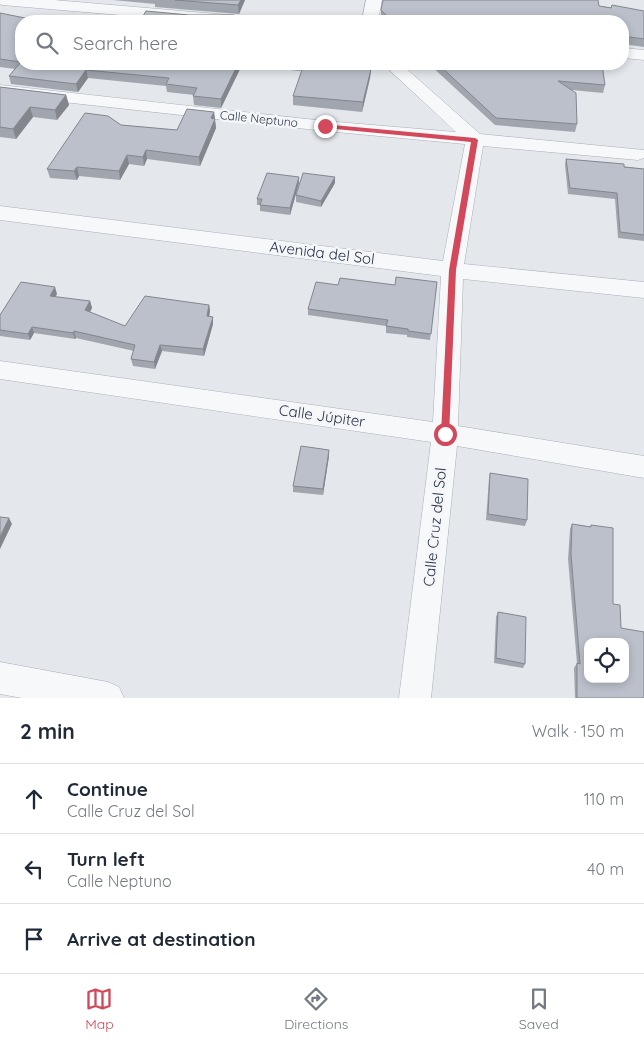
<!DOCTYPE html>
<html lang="en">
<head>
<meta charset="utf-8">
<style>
  body { margin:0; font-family:Quicksand,sans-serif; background:#f2f2f3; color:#1f2937 }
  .controls { position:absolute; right:15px; bottom:15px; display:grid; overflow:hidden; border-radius:10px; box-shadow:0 2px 8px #0003 }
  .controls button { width:45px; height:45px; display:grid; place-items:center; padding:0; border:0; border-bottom:1px solid #e0e1e3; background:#fff; color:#1f2937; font:25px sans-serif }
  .stop { position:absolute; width:15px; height:15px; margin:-11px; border:4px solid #d1495b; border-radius:50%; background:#fff }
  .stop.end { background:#d1495b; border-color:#fff; box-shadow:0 1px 5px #0008 }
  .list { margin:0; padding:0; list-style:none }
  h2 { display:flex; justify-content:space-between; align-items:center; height:65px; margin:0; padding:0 20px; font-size:21px }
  h2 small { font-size:16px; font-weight:400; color:#747a83 }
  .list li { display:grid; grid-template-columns:32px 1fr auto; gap:15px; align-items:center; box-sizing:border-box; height:70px; padding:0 20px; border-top:1px solid #e0e1e3 }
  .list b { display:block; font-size:19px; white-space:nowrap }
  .list p { margin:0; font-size:16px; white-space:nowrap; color:#747a83 }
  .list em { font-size:16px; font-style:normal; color:#747a83 }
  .icon { flex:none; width:28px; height:28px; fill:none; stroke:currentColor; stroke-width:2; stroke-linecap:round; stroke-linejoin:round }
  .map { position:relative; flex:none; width:644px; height:698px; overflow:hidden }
  .search { position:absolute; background:#fff; box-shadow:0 2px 8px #0003; left:15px; right:15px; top:15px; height:55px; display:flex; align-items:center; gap:12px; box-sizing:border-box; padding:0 18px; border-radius:20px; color:#747a83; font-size:19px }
  .sheet { height:275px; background:#fff }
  nav { display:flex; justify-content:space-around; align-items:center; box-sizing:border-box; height:70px; border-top:1px solid #e0e1e3; background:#fff; font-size:14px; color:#747a83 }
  nav a { display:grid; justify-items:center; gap:2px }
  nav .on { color:#d1495b }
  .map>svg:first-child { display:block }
</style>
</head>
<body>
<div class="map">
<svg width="644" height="698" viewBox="0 0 644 698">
  <rect width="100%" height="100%" fill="#e4e7ec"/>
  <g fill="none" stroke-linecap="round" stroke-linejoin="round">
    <g stroke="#a9aeb7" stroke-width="1">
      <g id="street">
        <path d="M0,0H54L240,16L246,18L248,21H190L2,5L0,4Z"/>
        <path d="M366,0H382L378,21H362Z"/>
        <path d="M623,48L644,50V60L623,58Z"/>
        <path d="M383,64H401L480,134L644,150V158L638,160L483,146L464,264L644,282V298L463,279L458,426L644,456V478L457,446L431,698H399L431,442L0,379V361L433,422L441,276L0,220V206L443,261L465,144L325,131L0,95V85L325,121L456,132Z"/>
        <path d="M0,662L108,682L119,687L124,698H22L0,694Z"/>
      </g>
    </g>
    <use href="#street" fill="#f7f8fa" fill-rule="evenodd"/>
  </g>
  <g fill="#a1a5ae">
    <path d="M113,0H245L239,14L155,7V4Z"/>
    <path d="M599,6L644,11V47L623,44V21H384L381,18V10Z"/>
    <path d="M0,13L21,64H303L300,71L242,65L221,108L194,105L193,96L194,95L167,92L166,86L88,78L78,92L11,84L9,76L15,69L0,67Z"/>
    <path d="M429,64H602L605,85L603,93L572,90L577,124L575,132L495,125Z"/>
    <path d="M371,69L370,78L362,112L293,105V96Z"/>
    <path d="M0,87L66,95L69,105L57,120L33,117L16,139L0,137Z"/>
    <path d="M214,112L216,128L200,166L147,159L144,166L129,164L120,180L79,176L77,180L50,178L47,169L121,125L177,130Z"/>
    <path d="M566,159L644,169V241L618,238L615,199L568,194L565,165Z"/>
    <path d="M299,183L290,215L260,211V205H257V199Z"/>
    <path d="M335,183L321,207L296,202V195Z"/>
    <path d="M437,282L430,340L407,337V335L386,333V326L308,315V309L395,285Z"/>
    <path d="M57,294L55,297L90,301L92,308L90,312L125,326L209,305L210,311L209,317L213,324L204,356L162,351L155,369L133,366L131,359L134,351L76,338L75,339L34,333L30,340L0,336V315Z"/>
    <path d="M329,456L323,495L293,492V486Z"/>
    <path d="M490,473L527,520L525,526L486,520L489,479Z"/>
    <path d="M572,524L590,527L591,525L613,604L644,698H575L574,668L577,663L568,559L570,529Z"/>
    <path d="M498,612L525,664L523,668L494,663L496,617Z"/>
  </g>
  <g fill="#83868d">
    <path d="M241,0H245L239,14L238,5Z"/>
    <path d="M234,15V21H231Z"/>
    <path d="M238,64H242V65L221,108V99Z"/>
    <path d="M300,64H303L300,71Z"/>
    <path d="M371,69L370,78L362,112L363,102Z"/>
    <path d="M86,70L88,78L78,92L76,84Z"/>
    <path d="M66,95L69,105L57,120L55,110Z"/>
    <path d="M30,107L33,117L16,139L13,129Z"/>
    <path d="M214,112L216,128L200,166L199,157L211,118Z"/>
    <path d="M146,150L147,159L144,166L143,157Z"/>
    <path d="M127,155L129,164L120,180L119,171Z"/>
    <path d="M77,167L79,176L77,180L74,171Z"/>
    <path d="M299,177V183L290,215V208Z"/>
    <path d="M335,177V183L321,207V201Z"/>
    <path d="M55,287L57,294L52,303L50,296Z"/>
    <path d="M90,301L92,308L87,317L85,310Z"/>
    <path d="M209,305L210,311L208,323L207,316Z"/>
    <path d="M213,317V324L204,356L203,349Z"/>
    <path d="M32,327L34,333L30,340L28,334Z"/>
    <path d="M74,331L76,338L75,339L73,333Z"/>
    <path d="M160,345L162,351L155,369L154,362Z"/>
    <path d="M329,450V456L323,495V489Z"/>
    <path d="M9,518L12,524L0,549V537Z"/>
  </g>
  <g fill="#bbc0ca" stroke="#83868d" fill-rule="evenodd">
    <path d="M175,0H241L238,5Z"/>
    <path d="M383,0H598L599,6L611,8L612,5L644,11V39L623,36V21H392L381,10Z"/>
    <path d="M146,11L189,15H234L231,21H140Z"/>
    <path d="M0,13L40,21H21V64H238L221,99L193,96L197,88L166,84L169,78L86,70L76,84L9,76L21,62L0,59Z"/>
    <path d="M304,64L371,69L363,102L293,96Z"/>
    <path d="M438,64H602L605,85L558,81L576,93L577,124L496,118Z"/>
    <path d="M0,87L66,95L55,110L30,107L13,129L0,127Z"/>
    <path d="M187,109L214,112L211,118L215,119L199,157L146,150L143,157L127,155L119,171L77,167L74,171L47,169L85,113L108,116L121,125L177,130Z"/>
    <path d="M566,159L624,164V167L644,169V235L620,232L617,193L570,188Z"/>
    <path d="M267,173L299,177L290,208L260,205L262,199H257Z"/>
    <path d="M303,173L335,177L321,201L296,195Z"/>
    <path d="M396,277L437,282L431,334L408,331V329L386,326L388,320L308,309L316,282L338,285L340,278L395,285Z"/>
    <path d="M21,282L55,287L50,296L90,301L85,310L125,326L145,296L209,305L207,316L213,317L203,349L160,345L154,362L131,359L135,345L74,331L73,333L32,327L28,334L0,330V315Z"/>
    <path d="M301,446L329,450L323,489L293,486Z"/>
    <path d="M490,473L528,479L527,520L488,514Z"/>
    <path d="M0,517L9,518L0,537Z"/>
    <path d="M572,524L591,527V525L613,528V604L620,605L621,628L644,632V698H577V663L580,664L571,554ZM588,642H625V679H588Z"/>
    <path d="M498,612L526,617L525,664L496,658Z"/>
  </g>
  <path fill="#d1495b" d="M322,124L475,138L478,140L456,270L449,436H442L441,434L449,270L471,142L325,128L322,126Z"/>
  <g text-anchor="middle" stroke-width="5" stroke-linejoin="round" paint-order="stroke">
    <g font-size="12" fill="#2b3445" stroke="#f4f6f9">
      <text transform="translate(259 119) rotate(6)" y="4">Calle Neptuno</text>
    </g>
    <g font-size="15" fill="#2b3445" stroke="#f4f6f9">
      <text transform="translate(322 253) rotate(7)" y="5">Avenida del Sol</text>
      <text transform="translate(322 416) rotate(8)" y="5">Calle Júpiter</text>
      <text transform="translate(435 527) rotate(-84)" y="5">Calle Cruz del Sol</text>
    </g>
  </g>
</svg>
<div class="controls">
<button><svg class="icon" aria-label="locate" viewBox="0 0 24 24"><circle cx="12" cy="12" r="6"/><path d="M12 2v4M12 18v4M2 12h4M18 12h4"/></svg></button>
</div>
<div class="stop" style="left:445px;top:434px"></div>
<div class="stop end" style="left:325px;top:126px"></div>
<div class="search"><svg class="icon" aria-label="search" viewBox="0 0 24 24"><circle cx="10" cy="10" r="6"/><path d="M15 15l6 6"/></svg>Search here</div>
</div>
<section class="sheet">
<h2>2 min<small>Walk · 150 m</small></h2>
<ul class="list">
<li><svg class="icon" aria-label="ahead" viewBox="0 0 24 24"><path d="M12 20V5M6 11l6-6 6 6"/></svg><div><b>Continue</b><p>Calle Cruz del Sol</p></div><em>110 m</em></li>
<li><svg class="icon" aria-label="left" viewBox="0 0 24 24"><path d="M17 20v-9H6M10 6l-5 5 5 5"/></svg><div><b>Turn left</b><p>Calle Neptuno</p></div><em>40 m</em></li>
<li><svg class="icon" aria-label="arrive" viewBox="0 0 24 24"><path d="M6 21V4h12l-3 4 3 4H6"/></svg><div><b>Arrive at destination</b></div></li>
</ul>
</section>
<nav>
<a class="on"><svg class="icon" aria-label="map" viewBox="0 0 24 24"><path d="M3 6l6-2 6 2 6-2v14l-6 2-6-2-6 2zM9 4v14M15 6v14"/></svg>Map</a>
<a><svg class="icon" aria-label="directions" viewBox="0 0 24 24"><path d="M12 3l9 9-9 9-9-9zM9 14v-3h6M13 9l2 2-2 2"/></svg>Directions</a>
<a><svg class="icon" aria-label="saved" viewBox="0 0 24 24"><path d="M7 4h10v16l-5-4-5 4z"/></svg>Saved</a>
</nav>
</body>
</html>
